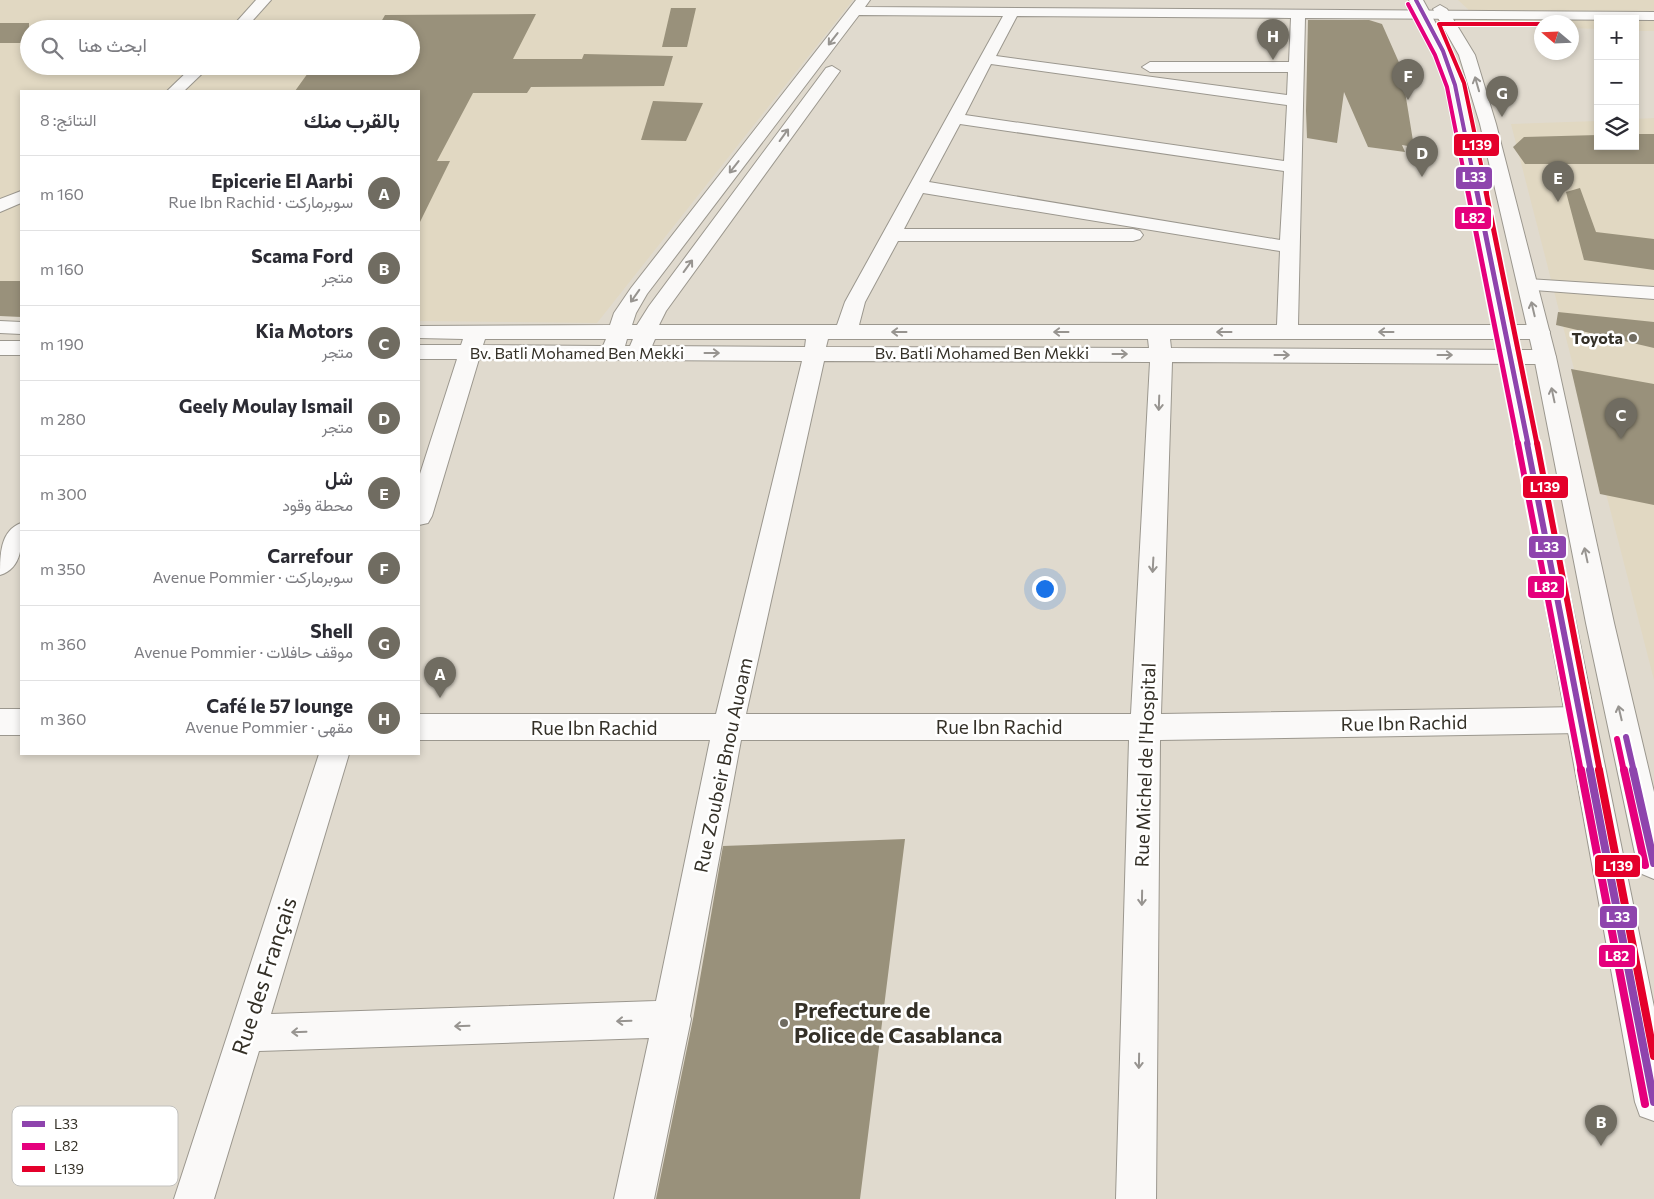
<!DOCTYPE html>
<html lang="ar">
<head>
<meta charset="utf-8">
<style>
  body { margin:0; font-family:Commissioner,Vazirmatn,sans-serif; background:#f7f7f7; color:#2b2b33; direction:rtl }
  .controls { position:absolute; right:15px; top:15px; display:grid; overflow:hidden; border-radius:0px; box-shadow:0 2px 8px #0003 }
  .controls button { width:45px; height:45px; display:grid; place-items:center; padding:0; border:0; border-bottom:1px solid #e1e1e2; background:#fff; color:#2b2b33; font:25px sans-serif }
  .compass { position:absolute; left:1534px; top:15px; width:45px; height:45px; border-radius:50%; background:#fff; box-shadow:0 2px 8px #0003; rotate:289deg }
  .you { position:absolute; left:1044px; top:588px; width:18px; height:18px; margin:-12px; border:4px solid #fff; border-radius:50%; background:#1a73e8; box-shadow:0 0 0 8px #1a73e833 }
  .badge { display:grid; place-items:center; width:32px; height:32px; border-radius:50%; background:#706c61; color:#fff; font-size:16px; font-weight:700 }
  .pin { position:absolute; translate:-50% -41px; filter:drop-shadow(0 1px 2px #0008) }
  .pin::after { content:''; position:absolute; top:26px; width:18px; height:15px; background:inherit; clip-path:polygon(0 0,100% 0,50% 100%) }
  .list { margin:0; padding:0; list-style:none }
  h2 { display:flex; justify-content:space-between; align-items:center; height:65px; margin:0; padding:0 20px; font-size:21px }
  h2 small { font-size:16px; font-weight:400; color:#7c7c81 }
  .list li { display:grid; grid-template-columns:32px 1fr auto; gap:15px; align-items:center; box-sizing:border-box; height:75px; padding:0 20px; border-top:1px solid #e1e1e2 }
  .list b { display:block; font-size:19px; white-space:nowrap }
  .list p { margin:0; font-size:16px; white-space:nowrap; color:#7c7c81 }
  .list em { font-size:16px; font-style:normal; color:#7c7c81 }
  .icon { flex:none; width:28px; height:28px; fill:none; stroke:currentColor; stroke-width:2; stroke-linecap:round; stroke-linejoin:round }
  .map { position:relative; flex:none; width:1654px; height:1199px; overflow:hidden; direction:ltr }
  .search { position:absolute; background:#fff; box-shadow:0 2px 8px #0003; left:20px; top:20px; width:400px; height:55px; display:flex; align-items:center; gap:12px; box-sizing:border-box; padding:0 18px; border-radius:28px; color:#7c7c81; font-size:19px }
  .panel { position:absolute; background:#fff; box-shadow:0 2px 8px #0003; left:20px; top:90px; width:400px; height:665px; border-radius:0px; direction:rtl }
  .map>svg:first-child { display:block }
</style>
</head>
<body>
<div class="map">
<svg width="1654" height="1199" viewBox="0 0 1654 1199">
  <rect width="100%" height="100%" fill="#e0dace"/>
  <g fill="#e1d8c2" fill-rule="evenodd">
    <path d="M0,0H853L597,323L419,321V91H21V316H0ZM29,29H411V66H29Z"/>
    <path d="M1458,0H1654V31H1635V19H1598V29L1572,28V22H1542L1541,27L1485,25Z"/>
    <path d="M1654,118V680L1511,124L1598,121V146H1635V119Z"/>
  </g>
  <g fill="#99917b">
    <path d="M671,8H696L687,47H662Z"/>
    <path d="M536,14L513,59H582L584,54L673,56L664,86L531,87L527,93H473L437,161H450L419,224V91H295L313,66H411V29H377L385,15Z"/>
    <path d="M1308,20H1369L1382,24L1401,67L1414,147L1402,145L1405,152L1368,147L1344,92L1337,143L1307,138L1306,111Z"/>
    <rect x="0" y="23" width="29" height="20"/>
    <path d="M653,101L703,103L686,141L641,140Z"/>
    <path d="M1635,134H1654V164H1525L1513,147L1524,137L1598,135V146H1635Z"/>
    <path d="M1580,188L1596,232L1654,239V270L1584,260L1566,192Z"/>
    <path d="M0,281H21V317L0,316Z"/>
    <path d="M1558,312L1654,322V348L1556,325Z"/>
    <path d="M1571,369L1654,384V505L1600,494Z"/>
    <path d="M905,839L860,1199H656L693,1019L723,846Z"/>
  </g>
  <g fill="none" stroke-linecap="round" stroke-linejoin="round">
    <g stroke="#9b978e" stroke-width="2">
      <g id="minor">
        <path d="M256,0H271L245,29H230Z"/>
        <path d="M856,0H870L865,7L1654,12V20L1305,18L1298,325H1539L1547,327L1550,332L1547,337L1539,339H1170L1171,348L1545,350L1553,352L1556,357L1553,362L1545,364L1172,362L1161,714L1579,707L1590,711L1594,720L1590,729L1579,733L1160,740L1156,1199H1116L1129,740H741L690,1016L691,1019L654,1199H614L649,1038L259,1051L214,1199H174L319,754H349L271,1014L656,1001L710,740H419V714H716L802,361L479,359L432,516L428,523L419,525V477L457,359H419V345H461L463,339L419,338V326L610,325L614,313L631,288ZM859,15L1003,16L845,302L837,325H659L666,311L840,71L832,66L826,68L649,306L637,325H632L636,313L647,294ZM1017,16L1291,18L1289,62H1150L1142,67L1150,72H1288L1287,95L996,56ZM991,64L1287,105L1284,161L965,115ZM960,124L1284,171L1280,240L929,182ZM923,193L1280,251L1277,325H859L865,302L898,241H1133L1140,239L1143,235L1140,231L1133,229H904ZM485,339H606L603,346L483,345ZM627,339H633L630,346H625ZM655,339H806L805,347L652,346ZM828,339H1148L1149,348L826,347ZM824,361L1150,362L1131,714H746Z"/>
        <path d="M193,66H210L184,91H167Z"/>
        <path d="M21,191V203L0,212V199Z"/>
        <path d="M1528,279L1654,287V299L1521,289L1518,285L1521,281Z"/>
        <path d="M0,321L21,322V334L0,333Z"/>
        <rect x="0" y="341" width="21" height="14"/>
        <path d="M21,523C22,543 23,568 0,575C0,555 0,531 21,523Z"/>
        <rect x="0" y="709" width="21" height="26"/>
      </g>
    </g>
    <g stroke="#9b978e" stroke-width="2">
      <g id="major">
        <path d="M1409,0H1423L1451,51L1463,85L1527,383L1654,1007V1121L1640,1116L1635,1102L1505,383L1447,85L1435,51Z"/>
        <path d="M1440,5L1447,9L1475,55L1496,124L1556,357L1614,623L1654,792V879L1642,874L1637,863L1586,623L1534,357L1480,124L1459,55L1433,9Z"/>
      </g>
    </g>
    <use href="#minor" fill="#faf9f8" fill-rule="evenodd"/>
    <use href="#major" fill="#faf9f8" fill-rule="evenodd"/>
    <g stroke="#fff" stroke-width="6">
      <path id="bus-1-far3" d="M1416,0L1443,51L1455,85L1477,193"/>
    </g>
    <g stroke="#fff" stroke-width="8">
      <path id="bus-1-far2" d="M1477,192L1528,444"/>
    </g>
    <g stroke="#fff" stroke-width="10">
      <g id="bus-1-far1">
        <path d="M1527,443L1591,772"/>
        <path d="M1626,737L1634,772"/>
      </g>
    </g>
    <g stroke="#fff" stroke-width="12">
      <g id="bus-1">
        <path d="M1590,770L1654,1102"/>
        <path d="M1633,770L1654,863"/>
      </g>
    </g>
    <g stroke="#fff" stroke-width="6">
      <path id="bus-2-far3" d="M1408,4L1435,55L1447,87L1468,193"/>
    </g>
    <g stroke="#fff" stroke-width="8">
      <path id="bus-2-far2" d="M1468,192L1518,444"/>
    </g>
    <g stroke="#fff" stroke-width="10">
      <g id="bus-2-far1">
        <path d="M1518,443L1581,772"/>
        <path d="M1617,739L1624,772"/>
      </g>
    </g>
    <g stroke="#fff" stroke-width="12">
      <g id="bus-2">
        <path d="M1581,770L1645,1104"/>
        <path d="M1624,770L1645,865"/>
      </g>
    </g>
    <g stroke="#fff" stroke-width="6">
      <path id="bus-3-far3" d="M1487,193L1464,83L1439,24H1542"/>
    </g>
    <g stroke="#fff" stroke-width="8">
      <path id="bus-3-far2" d="M1486,192L1537,444"/>
    </g>
    <g stroke="#fff" stroke-width="10">
      <path id="bus-3-far1" d="M1537,443L1600,772"/>
    </g>
    <g stroke="#fff" stroke-width="12">
      <path id="bus-3" d="M1599,770L1654,1056"/>
    </g>
    <use href="#bus-1-far3" stroke="#8e44ad" stroke-width="4"/>
    <use href="#bus-1-far2" stroke="#8e44ad" stroke-width="5"/>
    <use href="#bus-1-far1" stroke="#8e44ad" stroke-width="6"/>
    <use href="#bus-1" stroke="#8e44ad" stroke-width="8"/>
    <use href="#bus-2-far3" stroke="#e5007d" stroke-width="4"/>
    <use href="#bus-2-far2" stroke="#e5007d" stroke-width="5"/>
    <use href="#bus-2-far1" stroke="#e5007d" stroke-width="6"/>
    <use href="#bus-2" stroke="#e5007d" stroke-width="8"/>
    <use href="#bus-3-far3" stroke="#e4002b" stroke-width="4"/>
    <use href="#bus-3-far2" stroke="#e4002b" stroke-width="5"/>
    <use href="#bus-3-far1" stroke="#e4002b" stroke-width="6"/>
    <use href="#bus-3" stroke="#e4002b" stroke-width="8"/>
  </g>
  <defs><path id="oneway-shaft" d="M-6 0H5M1.5-3L5.5 0L1.5 3" fill="none" stroke-width="1.6" stroke-linecap="round" stroke-linejoin="round" transform="scale(1.25)"/></defs>
  <g stroke="#979490">
    <use href="#oneway-shaft" transform="translate(833 39) rotate(128)"/>
    <use href="#oneway-shaft" transform="translate(1477 84) rotate(-106)"/>
    <use href="#oneway-shaft" transform="translate(784 135) rotate(-54)"/>
    <use href="#oneway-shaft" transform="translate(734 167) rotate(128)"/>
    <use href="#oneway-shaft" transform="translate(688 266) rotate(-54)"/>
    <use href="#oneway-shaft" transform="translate(635 296) rotate(125)"/>
    <use href="#oneway-shaft" transform="translate(1533 309) rotate(-103)"/>
    <use href="#oneway-shaft" transform="translate(899 332) rotate(-180)"/>
    <use href="#oneway-shaft" transform="translate(1061 332) rotate(-180)"/>
    <use href="#oneway-shaft" transform="translate(1224 332) rotate(180)"/>
    <use href="#oneway-shaft" transform="translate(1386 332) rotate(-180)"/>
    <use href="#oneway-shaft" transform="translate(712 353)"/>
    <use href="#oneway-shaft" transform="translate(1120 354)"/>
    <use href="#oneway-shaft" transform="translate(1282 355)"/>
    <use href="#oneway-shaft" transform="translate(1445 355)"/>
    <use href="#oneway-shaft" transform="translate(1553 395) rotate(-102)"/>
    <use href="#oneway-shaft" transform="translate(1159 403) rotate(92)"/>
    <use href="#oneway-shaft" transform="translate(1586 555) rotate(-102)"/>
    <use href="#oneway-shaft" transform="translate(1153 565) rotate(93)"/>
    <use href="#oneway-shaft" transform="translate(1620 713) rotate(-103)"/>
    <use href="#oneway-shaft" transform="translate(1142 898) rotate(91)"/>
    <use href="#oneway-shaft" transform="translate(624 1021) rotate(178)"/>
    <use href="#oneway-shaft" transform="translate(462 1026) rotate(178)"/>
    <use href="#oneway-shaft" transform="translate(299 1032) rotate(178)"/>
    <use href="#oneway-shaft" transform="translate(1139 1061) rotate(91)"/>
  </g>
  <g fill="#706c61" stroke="#fff" stroke-width="2">
    <circle cx="1633" cy="338" r="5"/>
    <circle cx="784" cy="1023" r="5"/>
  </g>
  <g text-anchor="middle" stroke-width="5" stroke-linejoin="round" paint-order="stroke">
    <g font-size="16" font-weight="bold" fill="#343027" stroke="#fff" text-anchor="end">
      <text x="1623" y="344">Toyota</text>
    </g>
    <g font-size="16" fill="#343027" stroke="#fff">
      <text x="577" y="359">Bv. Batli Mohamed Ben Mekki</text>
      <text x="982" y="359">Bv. Batli Mohamed Ben Mekki</text>
    </g>
    <g font-size="19" fill="#343027" stroke="#fff">
      <text transform="translate(1404 723) rotate(-1)" y="7">Rue Ibn Rachid</text>
      <text x="999" y="734">Rue Ibn Rachid</text>
      <text x="594" y="735">Rue Ibn Rachid</text>
      <text transform="translate(723 765) rotate(-78)" y="7">Rue Zoubeir Bnou Auoam</text>
      <text transform="translate(1145 765) rotate(-88)" y="7">Rue Michel de l'Hospital</text>
    </g>
    <g font-size="22" fill="#343027" stroke="#fff">
      <text transform="translate(264 976) rotate(-72)" y="8">Rue des Français</text>
    </g>
    <g font-size="22" font-weight="bold" fill="#343027" stroke="#fff" text-anchor="start">
      <text x="794" y="1018">Prefecture de<tspan x="794" dy="25">Police de Casablanca</tspan></text>
    </g>
  </g>
  <rect x="12" y="1106" width="166" height="80" rx="8" fill="#fff" stroke="#c2c1be" stroke-width="1"/>
  <rect x="22" y="1121" width="23" height="6" fill="#8e44ad"/>
  <rect x="22" y="1143" width="23" height="7" fill="#e5007d"/>
  <rect x="22" y="1166" width="23" height="6" fill="#e4002b"/>
  <g font-size="14" fill="#343027">
    <text x="54" y="1129">L33</text>
    <text x="54" y="1151">L82</text>
    <text x="54" y="1174">L139</text>
  </g>
  <g stroke="#fff" stroke-width="2">
    <rect x="1453" y="133" width="47" height="24" rx="5" fill="#e4002b"/>
    <rect x="1455" y="166" width="38" height="24" rx="5" fill="#8e44ad"/>
    <rect x="1454" y="206" width="38" height="24" rx="5" fill="#e5007d"/>
    <rect x="1522" y="475" width="47" height="24" rx="5" fill="#e4002b"/>
    <rect x="1528" y="535" width="39" height="24" rx="5" fill="#8e44ad"/>
    <rect x="1527" y="575" width="38" height="24" rx="5" fill="#e5007d"/>
    <rect x="1594" y="854" width="47" height="24" rx="5" fill="#e4002b"/>
    <rect x="1599" y="905" width="39" height="24" rx="5" fill="#8e44ad"/>
    <rect x="1598" y="944" width="38" height="24" rx="5" fill="#e5007d"/>
  </g>
  <g font-size="14" text-anchor="middle" font-weight="bold" fill="#fff">
    <text x="1477" y="150">L139</text>
    <text x="1474" y="182">L33</text>
    <text x="1473" y="223">L82</text>
    <text x="1545" y="492">L139</text>
    <text x="1547" y="552">L33</text>
    <text x="1546" y="592">L82</text>
    <text x="1618" y="871">L139</text>
    <text x="1618" y="922">L33</text>
    <text x="1617" y="961">L82</text>
  </g>
</svg>
<div class="controls">
<button>+</button>
<button>−</button>
<button><svg class="icon" aria-label="layers" viewBox="0 0 24 24"><path d="M12 4l9 5-9 5-9-5zM3 14l9 5 9-5"/></svg></button>
</div>
<svg class="compass" viewBox="-18 -18 36 36"><path d="M0-13l5 13h-10z" fill="#e53935"/><path d="M0 13l5-13h-10z" fill="#7c7c81"/></svg>
<div class="you"></div>
<div class="pin badge" style="left:440px;top:698px">A</div>
<div class="pin badge" style="left:1601px;top:1146px">B</div>
<div class="pin badge" style="left:1621px;top:439px">C</div>
<div class="pin badge" style="left:1422px;top:177px">D</div>
<div class="pin badge" style="left:1558px;top:202px">E</div>
<div class="pin badge" style="left:1408px;top:100px">F</div>
<div class="pin badge" style="left:1502px;top:117px">G</div>
<div class="pin badge" style="left:1273px;top:60px">H</div>
<div class="search"><svg class="icon" aria-label="search" viewBox="0 0 24 24"><circle cx="10" cy="10" r="6"/><path d="M15 15l6 6"/></svg>ابحث هنا</div>
<section class="panel">
<h2>بالقرب منك<small>النتائج: 8</small></h2>
<ul class="list">
<li><span class="badge">A</span><div><b>Epicerie El Aarbi</b><p>سوبرماركت · Rue Ibn Rachid</p></div><em>160 m</em></li>
<li><span class="badge">B</span><div><b>Scama Ford</b><p>متجر</p></div><em>160 m</em></li>
<li><span class="badge">C</span><div><b>Kia Motors</b><p>متجر</p></div><em>190 m</em></li>
<li><span class="badge">D</span><div><b>Geely Moulay Ismail</b><p>متجر</p></div><em>280 m</em></li>
<li><span class="badge">E</span><div><b>شل</b><p>محطة وقود</p></div><em>300 m</em></li>
<li><span class="badge">F</span><div><b>Carrefour</b><p>سوبرماركت · Avenue Pommier</p></div><em>350 m</em></li>
<li><span class="badge">G</span><div><b>Shell</b><p>موقف حافلات · Avenue Pommier</p></div><em>360 m</em></li>
<li><span class="badge">H</span><div><b>Café le 57 lounge</b><p>مقهى · Avenue Pommier</p></div><em>360 m</em></li>
</ul>
</section>
</div>
</body>
</html>
